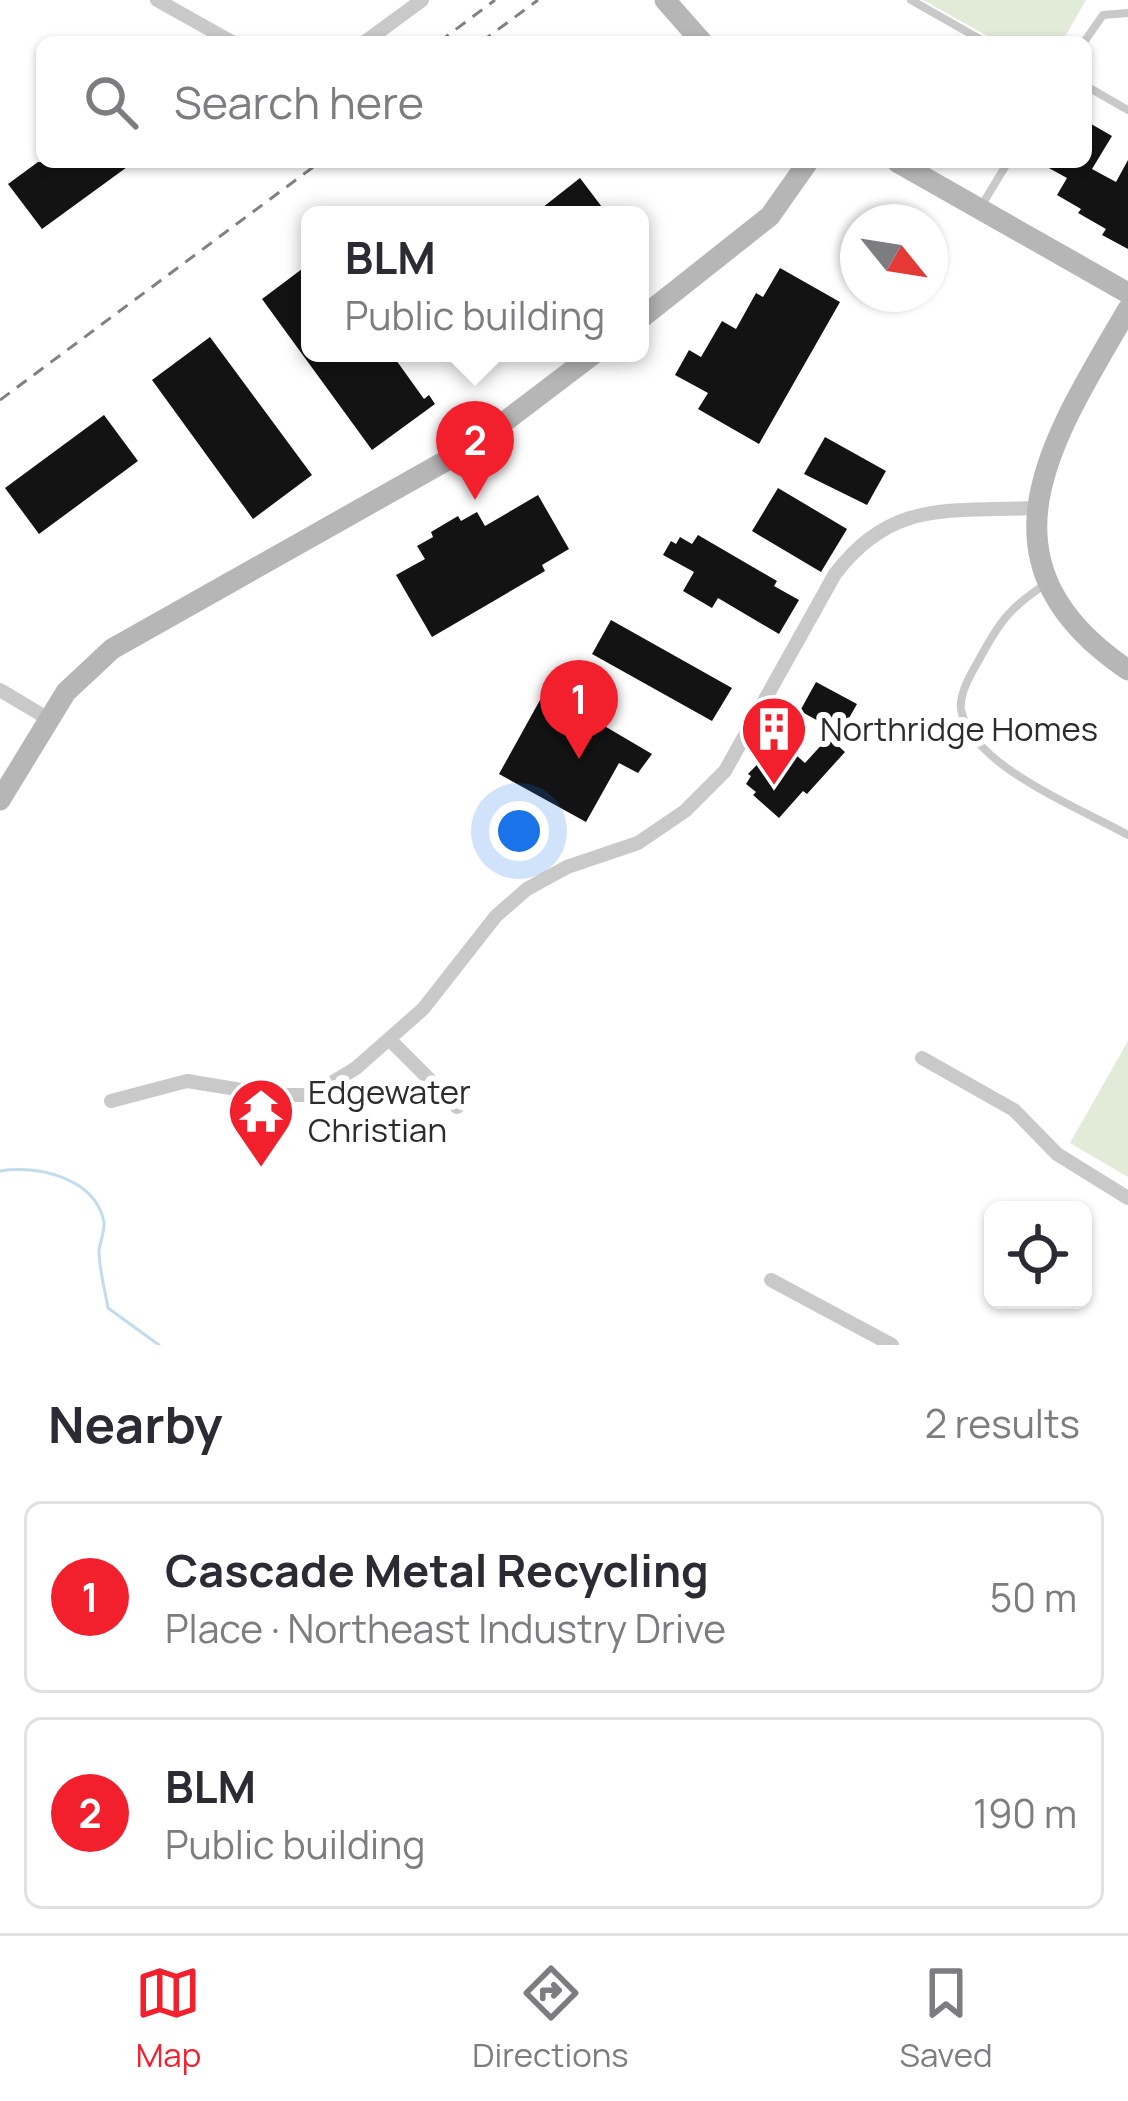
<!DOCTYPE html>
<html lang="en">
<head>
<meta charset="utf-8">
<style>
  body { margin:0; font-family:Manrope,sans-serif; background:#f2f2f3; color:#2b2b33 }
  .controls { position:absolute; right:36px; bottom:36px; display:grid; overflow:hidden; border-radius:18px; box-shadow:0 3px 9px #0004 }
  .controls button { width:108px; height:108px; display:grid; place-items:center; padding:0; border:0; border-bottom:3px solid #e1e1e2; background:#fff; color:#2b2b33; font:60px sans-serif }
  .compass { position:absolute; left:840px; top:204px; width:108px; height:108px; border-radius:50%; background:#fff; box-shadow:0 3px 9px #0004; rotate:120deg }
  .you { position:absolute; left:519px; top:831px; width:42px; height:42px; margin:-30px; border:9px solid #fff; border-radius:50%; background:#1a73e8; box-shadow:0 0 0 18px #1a73e833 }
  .badge { display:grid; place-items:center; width:78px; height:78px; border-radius:50%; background:#f21f2d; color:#fff; font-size:39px; font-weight:700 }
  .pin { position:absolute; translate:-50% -99px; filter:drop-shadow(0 3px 6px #0008) }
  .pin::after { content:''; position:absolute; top:63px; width:42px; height:36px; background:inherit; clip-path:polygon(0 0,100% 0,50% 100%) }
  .popup { position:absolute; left:301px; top:206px; width:348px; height:156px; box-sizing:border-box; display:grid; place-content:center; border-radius:18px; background:#fff; filter:drop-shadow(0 3px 9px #0005); font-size:39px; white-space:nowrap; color:#7c7c81 }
  .popup b { font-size:45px; color:#2b2b33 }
  .popup::after { content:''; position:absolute; left:50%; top:100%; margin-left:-24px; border:24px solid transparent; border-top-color:#fff }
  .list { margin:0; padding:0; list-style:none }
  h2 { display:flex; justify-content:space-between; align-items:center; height:156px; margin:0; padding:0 48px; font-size:51px }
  h2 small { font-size:39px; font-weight:400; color:#7c7c81 }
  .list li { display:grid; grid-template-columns:78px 1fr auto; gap:36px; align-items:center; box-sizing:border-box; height:192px; margin:0 24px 24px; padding:0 24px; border:3px solid #e1e1e2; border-radius:18px }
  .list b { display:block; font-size:45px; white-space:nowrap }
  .list p { margin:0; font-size:39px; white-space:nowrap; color:#7c7c81 }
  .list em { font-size:39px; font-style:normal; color:#7c7c81 }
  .icon { flex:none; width:66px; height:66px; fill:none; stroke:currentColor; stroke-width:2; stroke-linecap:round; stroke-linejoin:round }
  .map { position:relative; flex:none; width:1128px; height:1345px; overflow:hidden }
  .search { position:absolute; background:#fff; box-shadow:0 3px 9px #0004; left:36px; right:36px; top:36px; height:132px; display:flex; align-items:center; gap:30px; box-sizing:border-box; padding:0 42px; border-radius:18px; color:#7c7c81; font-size:45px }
  .sheet { height:588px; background:#fff }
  nav { display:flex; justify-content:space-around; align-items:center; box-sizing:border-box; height:168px; border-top:3px solid #e1e1e2; background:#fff; font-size:33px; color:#7c7c81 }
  nav a { display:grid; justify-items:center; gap:6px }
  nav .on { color:#f21f2d }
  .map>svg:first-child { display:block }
</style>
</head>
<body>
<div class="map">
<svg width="1128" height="1345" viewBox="0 0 1128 1345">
  <rect width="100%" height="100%" fill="#fff"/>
  <g fill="#e2ebd8">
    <path d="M923,0H1086L1062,42H998Z"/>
    <path d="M1128,1041V1177L1070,1143Z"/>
  </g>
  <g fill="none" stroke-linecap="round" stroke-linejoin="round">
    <path stroke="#c2dced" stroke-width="3" d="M0,1171C36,1165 95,1177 104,1222C105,1230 100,1242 99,1251C99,1269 105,1290 108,1308L159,1345"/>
  </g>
  <g fill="#131313">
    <path d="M1086,121L1112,136L1092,169L1116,182L1128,160V249L1102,235L1106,229L1078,213L1081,209L1057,195L1067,178L1038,162H1086Z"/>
    <path d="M38,162H134L42,229L8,184Z"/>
    <path d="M580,178L608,215H533Z"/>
    <path d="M310,263V353H391L424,399L429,395L435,404L372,450L262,299Z"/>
    <path d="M780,268L840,302L759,444L698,409L708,393L675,375L689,350L701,357L722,321L736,329L756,293L763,297Z"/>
    <path d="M210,337L312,475L253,519L152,380Z"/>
    <path d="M104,415L138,461L39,534L5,488Z"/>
    <path d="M825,437L886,471L867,505L804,474Z"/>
    <path d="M778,488L847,529L821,572L752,531Z"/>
    <path d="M538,495L569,549L542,565L545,571L432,637L396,575L425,559L417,546L433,537L431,532L458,516L461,521L477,512L485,526Z"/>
    <path d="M698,535L777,581L774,586L799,600L779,634L718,598L712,608L683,591L694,572L663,555L671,541L676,544L680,537L692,544Z"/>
    <path d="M611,620L732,688L712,721L592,654Z"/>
    <path d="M816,682L857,704L835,743L845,752L807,794L803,791L779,818L753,795L756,792L746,784L751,776L748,774L780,741L805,763L835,730L800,711Z"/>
    <path d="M545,691L652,754L638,773L619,763L586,822L499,774Z"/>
  </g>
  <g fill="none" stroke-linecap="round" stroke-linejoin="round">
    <g stroke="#c9c9c9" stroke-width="8">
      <path d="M911,0L985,42"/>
      <path d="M1084,42L1103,15L1128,13"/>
      <path d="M1086,86L1128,110"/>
      <path d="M980,208L1008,162"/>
      <path d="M1047,583C1011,607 1001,619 980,658C972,672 959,693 961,709C970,766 1082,809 1128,835"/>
    </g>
    <g stroke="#c9c9c9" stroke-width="14">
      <path d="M157,0L232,42"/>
      <path d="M365,42L422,0"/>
      <path d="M0,690L47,718"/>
      <path d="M390,1040L457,1107"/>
      <path d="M922,1058L1014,1110L1057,1154L1128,1198"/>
      <path d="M111,1101L187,1081L273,1095H312L356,1068L423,1009L496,916L527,889L567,867L638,843L685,811L725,771L835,574C892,499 949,512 1035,508"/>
      <path d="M771,1280L892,1345"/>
    </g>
    <g stroke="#b6b6b6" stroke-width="21">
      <path d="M665,0L702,42"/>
      <path d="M897,162L1128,293"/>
      <path d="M1128,309C1053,438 967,561 1128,670"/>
      <path d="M640,319L770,216L808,162"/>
      <path d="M0,800L66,692L112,649L474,445L595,353"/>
    </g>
    <g stroke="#818181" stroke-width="3" stroke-dasharray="12 9" stroke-linecap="butt">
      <path d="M439,42L495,0"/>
      <path d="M481,42L538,0"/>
      <path d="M0,400L320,162"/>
    </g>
  </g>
  <defs>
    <g id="building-pin" transform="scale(3.45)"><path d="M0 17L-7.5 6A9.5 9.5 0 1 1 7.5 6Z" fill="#f21f2d" stroke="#fff"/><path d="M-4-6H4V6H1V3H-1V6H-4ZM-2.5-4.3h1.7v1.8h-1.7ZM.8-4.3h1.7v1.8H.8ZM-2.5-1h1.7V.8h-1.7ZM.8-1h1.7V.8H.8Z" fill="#fff"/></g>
    <g id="temple-pin" transform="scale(3.45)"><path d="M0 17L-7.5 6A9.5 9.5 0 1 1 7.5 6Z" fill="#f21f2d" stroke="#fff"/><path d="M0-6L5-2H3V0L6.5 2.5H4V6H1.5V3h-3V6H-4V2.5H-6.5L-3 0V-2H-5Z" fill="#fff"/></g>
  </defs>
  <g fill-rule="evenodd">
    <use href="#building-pin" x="774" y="729"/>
    <use href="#temple-pin" x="261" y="1111"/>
  </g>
  <g text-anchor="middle" stroke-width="12" stroke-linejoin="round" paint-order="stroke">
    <g font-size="33" fill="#2c2c2c" stroke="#fff" text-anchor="start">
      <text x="820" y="741">Northridge Homes</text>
      <text x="308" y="1104">Edgewater<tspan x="308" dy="38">Christian</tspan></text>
    </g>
  </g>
</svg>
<div class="controls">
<button><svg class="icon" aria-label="locate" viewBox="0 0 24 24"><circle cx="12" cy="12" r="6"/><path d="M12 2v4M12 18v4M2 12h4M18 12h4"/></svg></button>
</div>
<svg class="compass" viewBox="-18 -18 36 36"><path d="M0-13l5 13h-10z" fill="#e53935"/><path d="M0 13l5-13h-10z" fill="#7c7c81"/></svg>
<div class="you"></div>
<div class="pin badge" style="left:579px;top:759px">1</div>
<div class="pin badge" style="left:475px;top:500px">2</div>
<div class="popup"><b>BLM</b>Public building</div>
<div class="search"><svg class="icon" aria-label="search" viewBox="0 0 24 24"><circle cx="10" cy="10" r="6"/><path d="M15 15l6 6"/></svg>Search here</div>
</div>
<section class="sheet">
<h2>Nearby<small>2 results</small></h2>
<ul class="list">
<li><span class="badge">1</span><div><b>Cascade Metal Recycling</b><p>Place · Northeast Industry Drive</p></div><em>50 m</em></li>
<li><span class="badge">2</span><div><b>BLM</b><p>Public building</p></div><em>190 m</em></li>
</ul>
</section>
<nav>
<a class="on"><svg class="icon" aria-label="map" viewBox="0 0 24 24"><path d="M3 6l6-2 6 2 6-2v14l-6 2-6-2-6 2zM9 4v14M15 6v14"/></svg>Map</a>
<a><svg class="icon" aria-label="directions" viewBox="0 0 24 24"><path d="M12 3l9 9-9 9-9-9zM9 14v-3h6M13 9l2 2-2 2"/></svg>Directions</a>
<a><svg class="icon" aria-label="saved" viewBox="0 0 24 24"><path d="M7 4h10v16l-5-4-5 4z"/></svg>Saved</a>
</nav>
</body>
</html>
